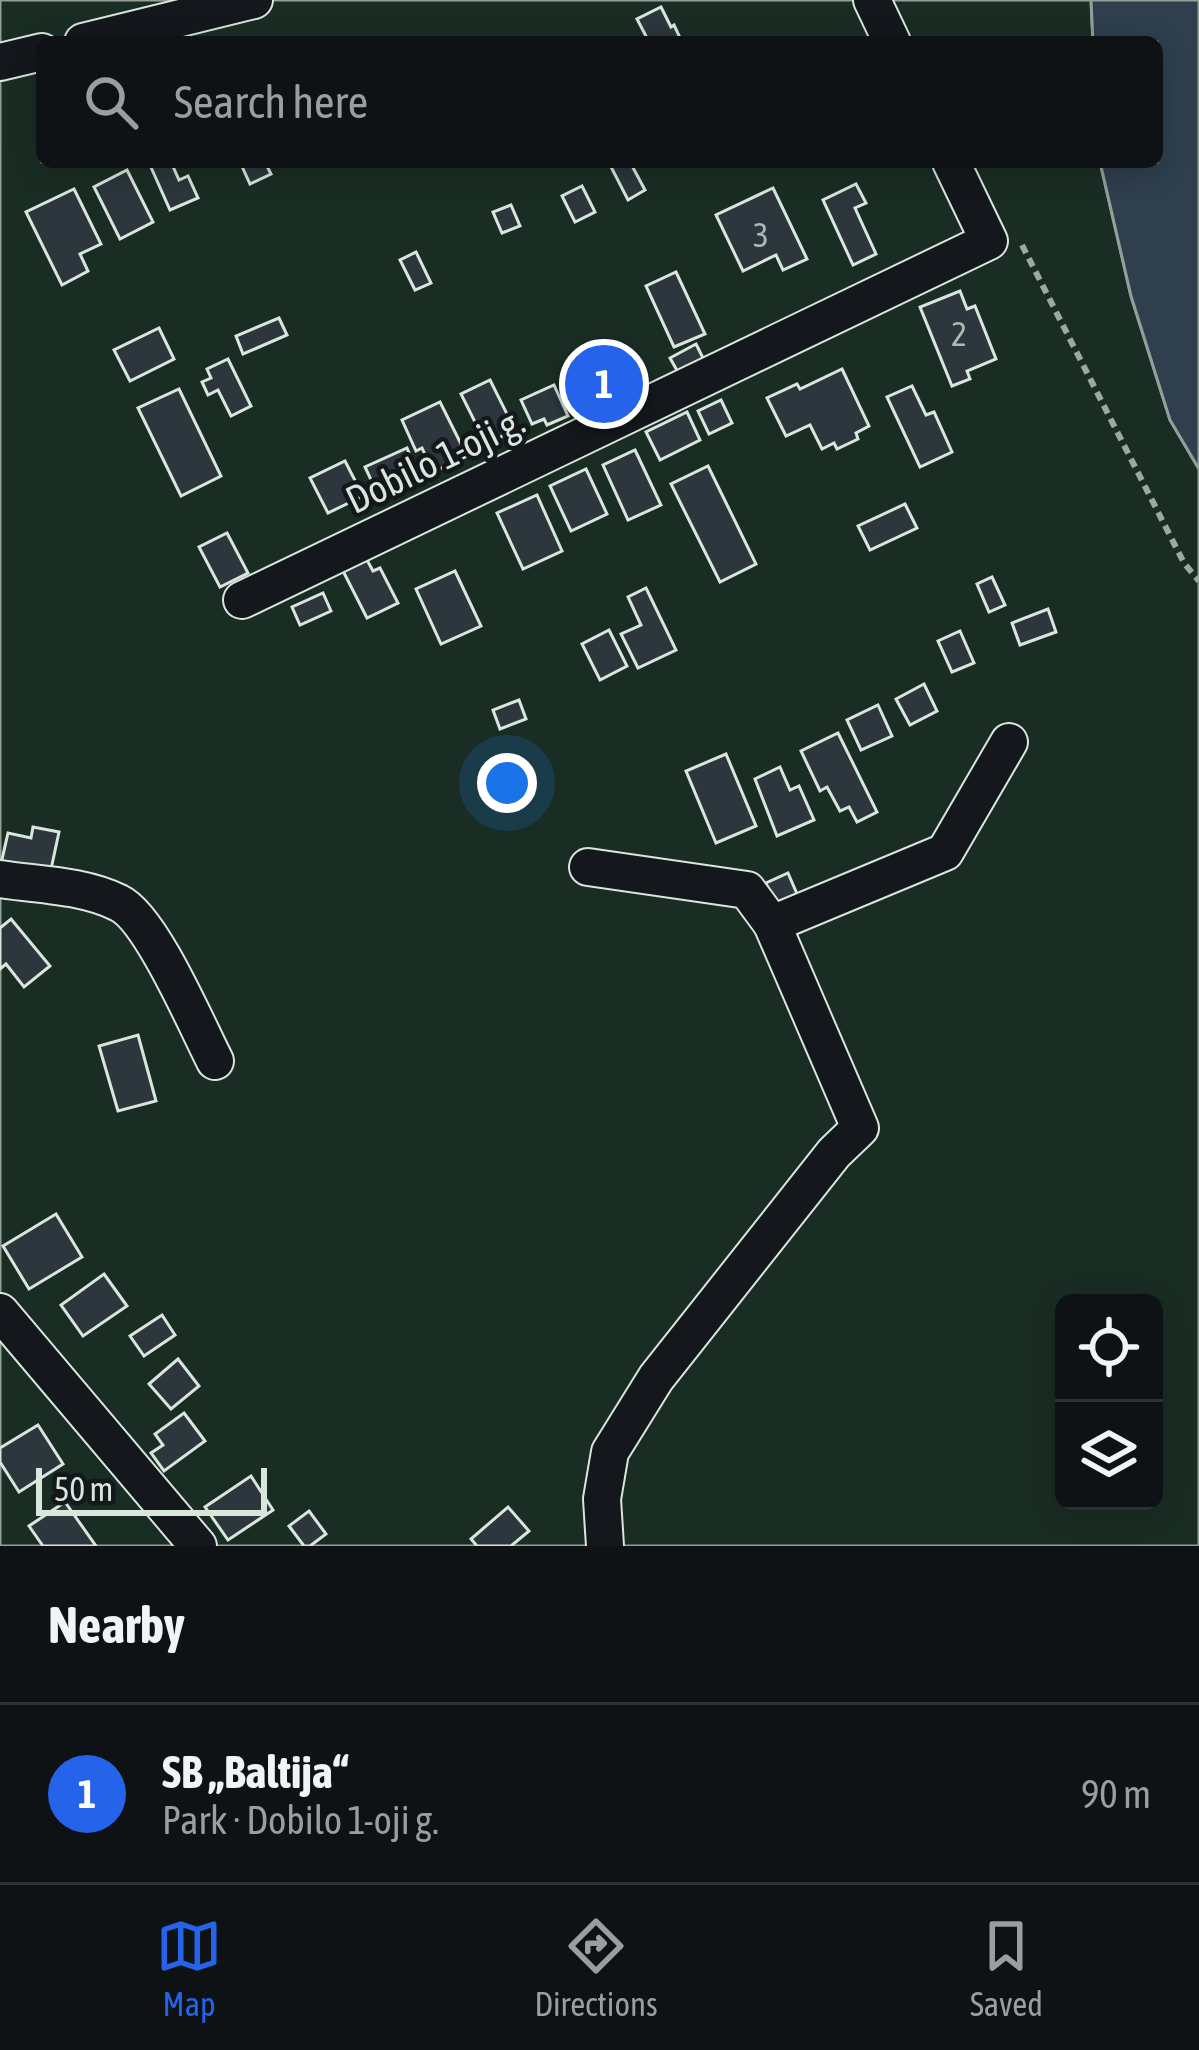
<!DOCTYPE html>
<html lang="en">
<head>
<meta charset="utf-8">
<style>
  body { margin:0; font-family:"Asap Condensed",sans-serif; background:#1d2022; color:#f1f3f6 }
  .controls { position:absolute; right:36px; bottom:36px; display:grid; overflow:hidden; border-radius:18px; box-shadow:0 6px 30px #0003 }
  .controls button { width:108px; height:108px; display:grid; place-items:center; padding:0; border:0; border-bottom:3px solid #2f3234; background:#0f1215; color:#f1f3f6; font:60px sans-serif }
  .scale { position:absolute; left:36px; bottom:30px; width:231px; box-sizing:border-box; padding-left:12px; border:6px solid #d8e6dc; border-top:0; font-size:33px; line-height:42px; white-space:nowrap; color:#d8e6dc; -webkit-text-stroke:9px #14181c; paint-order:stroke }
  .you { position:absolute; left:507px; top:783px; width:42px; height:42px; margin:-30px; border:9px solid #fff; border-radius:50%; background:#1a73e8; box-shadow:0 0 0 18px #1a73e833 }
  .badge { display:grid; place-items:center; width:78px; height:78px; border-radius:50%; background:#2563eb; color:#fff; font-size:39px; font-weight:700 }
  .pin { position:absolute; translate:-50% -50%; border:6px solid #fff; box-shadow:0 3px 12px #0006 }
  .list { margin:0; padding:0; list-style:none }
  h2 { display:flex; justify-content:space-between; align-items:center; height:156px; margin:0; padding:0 48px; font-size:51px }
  h2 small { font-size:39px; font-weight:400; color:#9b9ea0 }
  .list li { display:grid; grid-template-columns:78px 1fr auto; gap:36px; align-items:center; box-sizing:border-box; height:180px; padding:0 48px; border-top:3px solid #2f3234 }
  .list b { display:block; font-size:45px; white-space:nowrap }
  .list p { margin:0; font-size:39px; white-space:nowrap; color:#9b9ea0 }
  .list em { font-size:39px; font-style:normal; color:#9b9ea0 }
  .icon { flex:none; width:66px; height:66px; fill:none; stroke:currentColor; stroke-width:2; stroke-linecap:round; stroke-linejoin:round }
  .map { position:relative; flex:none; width:1199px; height:1546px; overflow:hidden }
  .search { position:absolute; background:#0f1215; box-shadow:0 6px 30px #0003; left:36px; right:36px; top:36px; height:132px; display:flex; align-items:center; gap:30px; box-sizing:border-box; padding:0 42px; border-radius:18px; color:#9b9ea0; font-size:45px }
  .sheet { height:336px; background:#0f1215 }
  nav { display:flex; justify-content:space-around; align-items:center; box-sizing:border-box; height:168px; border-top:3px solid #2f3234; background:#0f1215; font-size:33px; color:#9b9ea0 }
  nav a { display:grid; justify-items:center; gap:6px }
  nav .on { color:#2563eb }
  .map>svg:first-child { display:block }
</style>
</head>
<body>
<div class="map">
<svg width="1199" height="1546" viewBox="0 0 1199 1546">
  <rect width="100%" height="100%" fill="#14181c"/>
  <path fill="#1a2d24" stroke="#939e99" stroke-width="3" fill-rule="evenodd" d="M0,0H1091L1093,42H42V162H1100L1131,296L1170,420L1199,469V1546H0ZM1064,1303H1154V1501H1064Z"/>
  <path fill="#2f3f4d" stroke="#939e99" stroke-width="3" d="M1091,0H1199V469L1170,420L1131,296L1100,162H1157V42H1093Z"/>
  <g fill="#2c363c" stroke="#d8e6dc" stroke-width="3">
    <path d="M661,7L671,27L674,25L682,42H649L637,19Z"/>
    <path d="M156,162H171L179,180L188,176L198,198L170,210L150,165Z"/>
    <path d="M240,162H265L271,174L250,184Z"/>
    <path d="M616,162H630L645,190L628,200L610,165Z"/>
    <path d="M127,170L153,222L120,239L94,187Z"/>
    <path d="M856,184L866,203L855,208L876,254L853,265L823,200Z"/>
    <path d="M582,186L595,212L575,222L562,196Z"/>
    <path d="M773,188L807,259L783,270L776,255L743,271L716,215Z"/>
    <path d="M74,189L101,244L80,254L88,271L62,285L26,212Z"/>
    <path d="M511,205L520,226L502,233L493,212Z"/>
    <path d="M416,252L431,283L415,290L400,260Z"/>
    <path d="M676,272L705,334L674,347L646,286Z"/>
    <path d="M960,291L967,309L975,306L996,359L967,371L970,379L952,386L920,307Z"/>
    <path d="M279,318L287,335L243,354L236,336Z"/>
    <path d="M159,328L174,359L130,381L114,350Z"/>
    <path d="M696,344L705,362L679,374L670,358Z"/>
    <path d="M228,359L251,406L231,416L218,390L208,395L202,382L211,378L207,369Z"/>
    <path d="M605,363L620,392L597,401L584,373Z"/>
    <path d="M842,369L869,426L856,433L858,439L837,449L834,443L822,449L810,425L786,436L767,398L797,384L800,389Z"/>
    <path d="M490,380L515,430L486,444L461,394Z"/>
    <path d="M554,385L568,416L547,425L544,419L532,424L521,400Z"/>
    <path d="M912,386L926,415L934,412L952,452L920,467L887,397Z"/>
    <path d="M179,389L221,476L181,496L138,408Z"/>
    <path d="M721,400L732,423L709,434L698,411Z"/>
    <path d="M440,402L467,456L433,472L422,448L416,451L402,420Z"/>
    <path d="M687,412L700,440L660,460L646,432Z"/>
    <path d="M407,448L421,481L380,499L365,467Z"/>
    <path d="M635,450L661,505L628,520L603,465Z"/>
    <path d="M345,461L363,496L328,513L310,478Z"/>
    <path d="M708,466L756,564L720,582L671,484Z"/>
    <path d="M586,469L607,514L571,531L550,486Z"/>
    <path d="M537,495L562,551L523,569L497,513Z"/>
    <path d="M905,504L917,528L870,550L858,526Z"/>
    <path d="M227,533L248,573L220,587L199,547Z"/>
    <path d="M367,560L373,571L380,568L398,603L367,618L343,571Z"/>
    <path d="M455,571L481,626L441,644L416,589Z"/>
    <path d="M992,577L1005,605L989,612L977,584Z"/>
    <path d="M646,588L676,650L638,668L621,634L641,625L628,597Z"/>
    <path d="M323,593L331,611L300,625L292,607Z"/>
    <path d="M1048,609L1056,632L1020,645L1012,623Z"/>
    <path d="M609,630L627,666L600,680L582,644Z"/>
    <path d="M960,631L974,663L952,672L938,641Z"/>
    <path d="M924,684L937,711L910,725L896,699Z"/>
    <path d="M519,700L526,719L500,729L493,710Z"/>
    <path d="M878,705L892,736L861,750L847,720Z"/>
    <path d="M838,733L877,812L857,822L849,807L840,811L827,787L820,791L801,751Z"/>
    <path d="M726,754L756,826L716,843L686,771Z"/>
    <path d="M780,767L790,790L799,786L814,820L777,836L755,779Z"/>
    <path d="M33,827L59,832L50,874L1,864L8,833L31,838Z"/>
    <path d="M788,873L797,894L775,904L766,883Z"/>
    <path d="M11,919L50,966L24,987L6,964L0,969V928Z"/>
    <path d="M138,1035L156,1101L118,1111L99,1046Z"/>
    <path d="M56,1214L82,1257L29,1289L3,1246Z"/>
    <path d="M104,1274L127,1306L83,1336L61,1305Z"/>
    <path d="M162,1315L175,1335L144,1356L130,1336Z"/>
    <path d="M178,1359L199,1386L171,1409L149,1384Z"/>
    <path d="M184,1413L205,1441L164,1471L151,1453L163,1445L155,1434Z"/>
    <path d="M38,1425L63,1464L19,1492L0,1462V1448Z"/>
    <path d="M251,1476L273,1510L228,1540L205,1507Z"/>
    <path d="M65,1502L96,1546H43L29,1526Z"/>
    <path d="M508,1507L529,1531L511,1546H477L471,1539Z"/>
    <path d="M309,1511L326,1534L310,1546H304L289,1526Z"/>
  </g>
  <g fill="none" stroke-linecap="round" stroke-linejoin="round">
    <g stroke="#d8e6dc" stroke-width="40">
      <g id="minor">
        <path d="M872,0L892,42"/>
        <path d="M83,42L254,0"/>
        <path d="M0,62L42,52"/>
        <path d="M242,600L989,241L951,162"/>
        <path d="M588,867L747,890L772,924L945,852L1009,742"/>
        <path d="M0,879C39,885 83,885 119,903C151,918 197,1026 215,1061"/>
        <path d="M0,1312L198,1546"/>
        <path d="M605,1546L602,1499L610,1452L656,1378L834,1153L860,1128L772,924"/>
      </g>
    </g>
    <path stroke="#9da8a2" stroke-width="6" stroke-dasharray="9 6" stroke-linecap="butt" d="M1022,245L1184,563L1199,581"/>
    <use href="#minor" stroke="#14181c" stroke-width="36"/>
  </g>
  <g text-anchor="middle" stroke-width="9" stroke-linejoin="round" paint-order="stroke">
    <g font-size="33" fill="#adbab4">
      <text x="761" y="247">3</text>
      <text x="959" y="346">2</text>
    </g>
    <g font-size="39" fill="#d8e6dc" stroke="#14181c">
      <text transform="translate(435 460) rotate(-26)" y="14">Dobilo 1-oji g.</text>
    </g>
  </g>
</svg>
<div class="controls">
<button><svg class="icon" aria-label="locate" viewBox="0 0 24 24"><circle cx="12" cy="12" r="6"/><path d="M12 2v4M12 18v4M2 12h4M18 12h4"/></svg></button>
<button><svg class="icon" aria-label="layers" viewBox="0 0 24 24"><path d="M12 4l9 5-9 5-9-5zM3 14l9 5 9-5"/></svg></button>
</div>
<div class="scale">50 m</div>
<div class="you"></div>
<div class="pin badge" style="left:604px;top:384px">1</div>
<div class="search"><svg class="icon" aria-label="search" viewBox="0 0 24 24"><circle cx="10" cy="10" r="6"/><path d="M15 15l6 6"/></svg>Search here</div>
</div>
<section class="sheet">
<h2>Nearby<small></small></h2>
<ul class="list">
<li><span class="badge">1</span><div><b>SB „Baltija“</b><p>Park · Dobilo 1-oji g.</p></div><em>90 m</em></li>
</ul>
</section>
<nav>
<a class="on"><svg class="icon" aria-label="map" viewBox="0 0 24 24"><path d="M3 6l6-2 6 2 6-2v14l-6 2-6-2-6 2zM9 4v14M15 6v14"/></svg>Map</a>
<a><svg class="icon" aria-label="directions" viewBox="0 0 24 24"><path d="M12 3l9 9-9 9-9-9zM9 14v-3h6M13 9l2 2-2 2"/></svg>Directions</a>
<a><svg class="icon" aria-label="saved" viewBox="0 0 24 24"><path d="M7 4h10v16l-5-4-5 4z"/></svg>Saved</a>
</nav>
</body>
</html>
